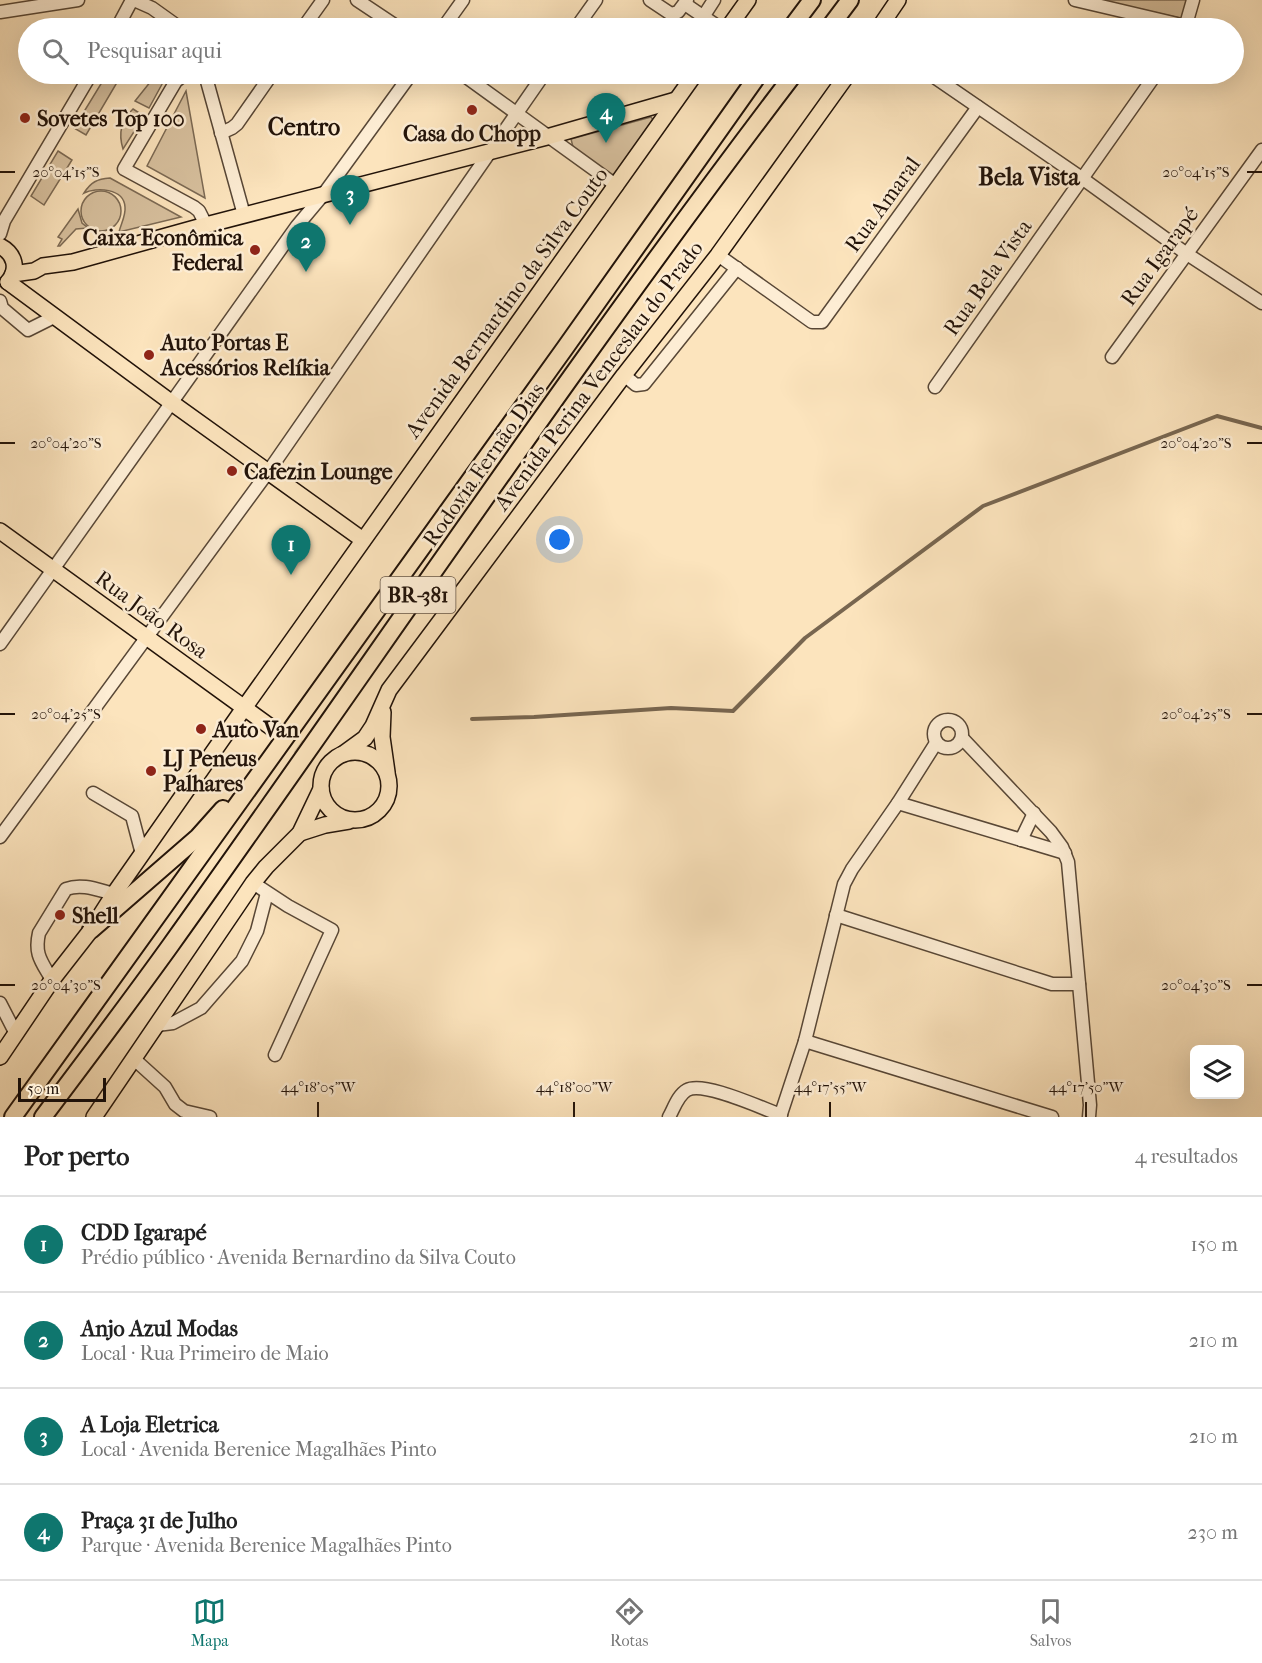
<!DOCTYPE html>
<html lang="pt">
<head>
<meta charset="utf-8">
<style>
  body { margin:0; font-family:"IM FELL French Canon",serif; background:#f2f2f2; color:#222 }
  .controls { position:absolute; right:18px; bottom:18px; display:grid; overflow:hidden; border-radius:9px; box-shadow:0 6px 24px #0002 }
  .controls button { width:54px; height:54px; display:grid; place-items:center; padding:0; border:0; border-bottom:2px solid #e0e0e0; background:#fff; color:#222; font:30px sans-serif }
  .scale { position:absolute; left:18px; bottom:15px; width:88px; box-sizing:border-box; padding-left:6px; border:3px solid #221309; border-top:0; font-size:16px; line-height:21px; white-space:nowrap; color:#221309; -webkit-text-stroke:4px #fdedd4; paint-order:stroke }
  .you { position:absolute; left:560px; top:540px; width:21px; height:21px; margin:-15px; border:4px solid #fff; border-radius:50%; background:#1a73e8; box-shadow:0 0 0 9px #1a73e833 }
  .badge { display:grid; place-items:center; width:39px; height:39px; border-radius:50%; background:#0f766e; color:#fff; font-size:20px; font-weight:700 }
  .pin { position:absolute; translate:-50% -50px; filter:drop-shadow(0 2px 3px #0008) }
  .pin::after { content:''; position:absolute; top:32px; width:21px; height:18px; background:inherit; clip-path:polygon(0 0,100% 0,50% 100%) }
  .list { margin:0; padding:0; list-style:none }
  h2 { display:flex; justify-content:space-between; align-items:center; height:78px; margin:0; padding:0 24px; font-size:26px }
  h2 small { font-size:20px; font-weight:400; color:#767676 }
  .list li { display:grid; grid-template-columns:39px 1fr auto; gap:18px; align-items:center; box-sizing:border-box; height:96px; padding:0 24px; border-top:2px solid #e0e0e0 }
  .list b { display:block; font-size:22px; white-space:nowrap }
  .list p { margin:0; font-size:20px; white-space:nowrap; color:#767676 }
  .list em { font-size:20px; font-style:normal; color:#767676 }
  .icon { flex:none; width:33px; height:33px; fill:none; stroke:currentColor; stroke-width:2; stroke-linecap:round; stroke-linejoin:round }
  .map { position:relative; flex:none; width:1262px; height:1117px; overflow:hidden }
  .search { position:absolute; background:#fff; box-shadow:0 6px 24px #0002; left:18px; right:18px; top:18px; height:66px; display:flex; align-items:center; gap:15px; box-sizing:border-box; padding:0 21px; border-radius:33px; color:#767676; font-size:22px }
  .sheet { height:462px; background:#fff }
  nav { display:flex; justify-content:space-around; align-items:center; box-sizing:border-box; height:84px; border-top:2px solid #e0e0e0; background:#fff; font-size:16px; color:#767676 }
  nav a { display:grid; justify-items:center; gap:3px }
  nav .on { color:#0f766e }
  .map>svg:first-child { display:block }
</style>
</head>
<body>
<div class="map">
<svg width="1262" height="1117" viewBox="0 0 1262 1117">
  <rect width="100%" height="100%" fill="#fce4bd"/>
  <filter id="stains"><feTurbulence type="fractalNoise" baseFrequency=".00333" numOctaves="4"/><feColorMatrix values="0 0 0 0 .2 0 0 0 0 .09 0 0 0 0 .02 0 0 0 .5 -.17"/></filter>
  <radialGradient id="worn" r=".72"><stop offset=".6" stop-color="#630" stop-opacity="0"/><stop offset="1" stop-color="#630" stop-opacity=".3"/></radialGradient>
  <g fill="#d7c09e" stroke="#7c6a54" stroke-width="1.5">
    <path d="M1100,0H1190L1184,19Z"/>
    <path d="M107,74H122L86,135L74,128Z"/>
    <path d="M167,75L149,108L135,101L155,76Z"/>
    <path d="M186,91L205,198L147,166Z"/>
    <path d="M133,109L144,116L123,149C118,133 121,120 133,109Z"/>
    <path d="M651,117L655,123L614,177L573,147L571,139Z"/>
    <path d="M58,151L72,160L44,205L31,196Z"/>
    <path d="M110,178L181,217L119,232C121,224 126,215 125,207C124,188 96,187 84,193C91,182 97,179 110,178Z"/>
    <circle cx="101" cy="211" r="20"/>
    <path d="M78,209L82,223L88,228L76,229L60,246H58L62,239L58,237Z"/>
  </g>
  <g fill="none" stroke-linecap="round" stroke-linejoin="round">
    <path stroke="#786650" stroke-width="4" d="M472,719L534,717L671,708L733,711L805,638L983,506L1217,416L1262,428"/>
    <path stroke="#dbc5a2" stroke-width="15" stroke-dasharray="15 8" stroke-linecap="butt" d="M279,733L312,756"/>
    <g stroke="#584736" stroke-width="15">
      <g id="minor">
        <path d="M134,0L152,8L180,28"/>
        <path d="M357,0L399,28"/>
        <path d="M650,0L671,14L678,12L687,0"/>
        <path d="M1075,0L1186,26"/>
        <path d="M685,4L720,28"/>
        <path d="M0,12L78,0"/>
        <path d="M703,17L714,0"/>
        <path d="M117,28L132,0"/>
        <path d="M303,28L323,0"/>
        <path d="M443,28L463,0"/>
        <path d="M576,28L596,0"/>
        <path d="M1185,28L1193,0"/>
        <path d="M185,74L176,81L124,169L194,207L199,211L206,225"/>
        <path d="M205,74L244,215"/>
        <path d="M462,74L617,186"/>
        <path d="M930,74L1083,179L1187,254L1262,303"/>
        <path d="M221,133L232,128L237,124L272,74"/>
        <path d="M0,234L4,221L91,74"/>
        <path d="M718,255L812,322H822L978,107"/>
        <path d="M0,301L2,308L28,330L54,317"/>
        <path d="M1112,357L1262,150"/>
        <path d="M624,375L636,385L644,384L737,268"/>
        <path d="M935,387L1156,74"/>
        <path d="M0,644L297,226L323,195L411,74"/>
        <circle cx="948" cy="734" r="14"/>
        <path d="M962,738L1051,832L1062,847L1068,862L1090,1105L1089,1117"/>
        <path d="M93,793L132,816L142,854"/>
        <path d="M898,803L1065,853"/>
        <path d="M0,837L268,472L544,74"/>
        <path d="M1021,840L1034,813"/>
        <path d="M253,883L288,906L332,930L275,1055"/>
        <path d="M836,915L1052,984H1079"/>
        <path d="M52,980C42,962 34,955 39,933L66,889C82,883 98,890 114,894"/>
        <path d="M0,1003L16,1034"/>
        <path d="M157,1025L173,1023L201,1008L242,961L257,931L267,893"/>
        <path d="M805,1041L1052,1117"/>
        <path d="M133,1058L165,1087L175,1104L184,1111L210,1117"/>
        <path d="M669,1117C674,1108 678,1095 687,1090C704,1081 761,1108 781,1115"/>
        <path d="M780,1117L805,1041L844,884L852,869L898,803L936,743"/>
      </g>
    </g>
    <g stroke="#221309" stroke-width="18">
      <g id="major">
        <path d="M728,28L748,0"/>
        <path d="M879,28L898,0"/>
        <path d="M0,246C15,254 19,269 8,282"/>
        <path d="M13,274L34,271L43,266L73,262L206,225L547,137L676,100"/>
        <path d="M8,282L172,403L363,540"/>
        <path d="M0,531L279,733"/>
        <path d="M383,712L382,737L387,772"/>
        <circle cx="355" cy="786" r="34"/>
        <path d="M343,754L365,738L373,726L389,690L624,375L718,255L848,74"/>
        <path d="M300,833L325,825L349,821"/>
        <path d="M0,1057L52,980L91,930L114,894L244,708L695,74"/>
        <path d="M94,1117L253,883L266,867L300,833L321,789"/>
      </g>
    </g>
    <g stroke="#221309" stroke-width="20">
      <g id="highway">
        <path d="M791,28L812,0"/>
        <path d="M829,28L850,0"/>
        <path d="M91,930L198,837L223,809"/>
        <path d="M13,1117L565,348L759,74"/>
        <path d="M43,1117C86,1060 129,1003 170,946C378,655 577,358 794,74"/>
      </g>
    </g>
    <use href="#minor" stroke="#fdedd4" stroke-width="12"/>
    <use href="#major" stroke="#fce4bd" stroke-width="15"/>
    <use href="#highway" stroke="#fce4bd" stroke-width="16"/>
  </g>
  <path fill="none" stroke="#221309" stroke-width="2" d="M0,172H15M1247,172H1262M0,443H15M1247,443H1262M0,714H15M1247,714H1262M0,985H15M1247,985H1262M318,1102V1117M574,1102V1117M830,1102V1117M1086,1102V1117"/>
  <g fill="#8f2418" stroke="#fdedd4" stroke-width="2">
    <circle cx="472" cy="110" r="6"/>
    <circle cx="25" cy="118" r="6"/>
    <circle cx="255" cy="250" r="6"/>
    <circle cx="149" cy="355" r="6"/>
    <circle cx="232" cy="471" r="6"/>
    <circle cx="201" cy="729" r="6"/>
    <circle cx="151" cy="771" r="6"/>
    <circle cx="60" cy="915" r="6"/>
  </g>
  <g text-anchor="middle" stroke-width="5" stroke-linejoin="round" paint-order="stroke">
    <rect fill="#fdedd4" stroke="#645446" stroke-width="1.5" x="380.5" y="577" width="75" height="36" rx="4.5"/>
    <g font-size="21" font-weight="bold" fill="#221309">
      <text x="418" y="602">BR-381</text>
    </g>
    <g font-size="22" font-weight="bold" fill="#221309" stroke="#fdedd4" text-anchor="start">
      <text x="37" y="126">Sovetes Top 100</text>
      <text x="472" y="141" text-anchor="middle">Casa do Chopp</text>
      <text x="243" y="245" text-anchor="end">Caixa Econômica<tspan x="243" dy="25">Federal</tspan></text>
      <text x="161" y="350">Auto Portas E<tspan x="161" dy="25">Acessórios Relíkia</tspan></text>
      <text x="244" y="479">Cafezin Lounge</text>
      <text x="213" y="737">Auto Van</text>
      <text x="163" y="766">LJ Peneus<tspan x="163" dy="25">Palhares</tspan></text>
      <text x="72" y="923">Shell</text>
    </g>
    <g font-size="22" fill="#221309" stroke="#fdedd4">
      <text transform="translate(882 204) rotate(-54)" y="8">Rua Amaral</text>
      <text transform="translate(1159 256) rotate(-54)" y="8">Rua Igarapé</text>
      <text transform="translate(987 277) rotate(-55)" y="8">Rua Bela Vista</text>
      <text transform="translate(506 302) rotate(-54)" y="8">Avenida Bernardino da Silva Couto</text>
      <text transform="translate(598 375) rotate(-53)" y="8">Avenida Perina Venceslau do Prado</text>
      <text transform="translate(483 464) rotate(-55)" y="8">Rodovia Fernão Dias</text>
      <text transform="translate(152 614) rotate(36)" y="8">Rua João Rosa</text>
    </g>
    <g font-size="24" font-weight="bold" fill="#221309" stroke="#fdedd4">
      <text x="304" y="135">Centro</text>
      <text x="1029" y="185">Bela Vista</text>
    </g>
  </g>
  <g font-size="15" text-anchor="middle" fill="#221309" stroke="#fdedd4" stroke-width="5" stroke-linejoin="round" paint-order="stroke">
    <text x="66" y="177">20°04'15"S</text>
    <text x="1196" y="177">20°04'15"S</text>
    <text x="66" y="448">20°04'20"S</text>
    <text x="1196" y="448">20°04'20"S</text>
    <text x="66" y="719">20°04'25"S</text>
    <text x="1196" y="719">20°04'25"S</text>
    <text x="66" y="990">20°04'30"S</text>
    <text x="1196" y="990">20°04'30"S</text>
    <text x="318" y="1092">44°18'05"W</text>
    <text x="574" y="1092">44°18'00"W</text>
    <text x="830" y="1092">44°17'55"W</text>
    <text x="1086" y="1092">44°17'50"W</text>
  </g>
  <rect width="100%" height="100%" filter="url(#stains)"/>
  <rect width="100%" height="100%" fill="url(#worn)"/>
</svg>
<div class="controls">
<button><svg class="icon" aria-label="layers" viewBox="0 0 24 24"><path d="M12 4l9 5-9 5-9-5zM3 14l9 5 9-5"/></svg></button>
</div>
<div class="scale">50 m</div>
<div class="you"></div>
<div class="pin badge" style="left:291px;top:575px">1</div>
<div class="pin badge" style="left:306px;top:272px">2</div>
<div class="pin badge" style="left:350px;top:225px">3</div>
<div class="pin badge" style="left:606px;top:143px">4</div>
<div class="search"><svg class="icon" aria-label="search" viewBox="0 0 24 24"><circle cx="10" cy="10" r="6"/><path d="M15 15l6 6"/></svg>Pesquisar aqui</div>
</div>
<section class="sheet">
<h2>Por perto<small>4 resultados</small></h2>
<ul class="list">
<li><span class="badge">1</span><div><b>CDD Igarapé</b><p>Prédio público · Avenida Bernardino da Silva Couto</p></div><em>150 m</em></li>
<li><span class="badge">2</span><div><b>Anjo Azul Modas</b><p>Local · Rua Primeiro de Maio</p></div><em>210 m</em></li>
<li><span class="badge">3</span><div><b>A Loja Eletrica</b><p>Local · Avenida Berenice Magalhães Pinto</p></div><em>210 m</em></li>
<li><span class="badge">4</span><div><b>Praça 31 de Julho</b><p>Parque · Avenida Berenice Magalhães Pinto</p></div><em>230 m</em></li>
</ul>
</section>
<nav>
<a class="on"><svg class="icon" aria-label="map" viewBox="0 0 24 24"><path d="M3 6l6-2 6 2 6-2v14l-6 2-6-2-6 2zM9 4v14M15 6v14"/></svg>Mapa</a>
<a><svg class="icon" aria-label="directions" viewBox="0 0 24 24"><path d="M12 3l9 9-9 9-9-9zM9 14v-3h6M13 9l2 2-2 2"/></svg>Rotas</a>
<a><svg class="icon" aria-label="saved" viewBox="0 0 24 24"><path d="M7 4h10v16l-5-4-5 4z"/></svg>Salvos</a>
</nav>
</body>
</html>
